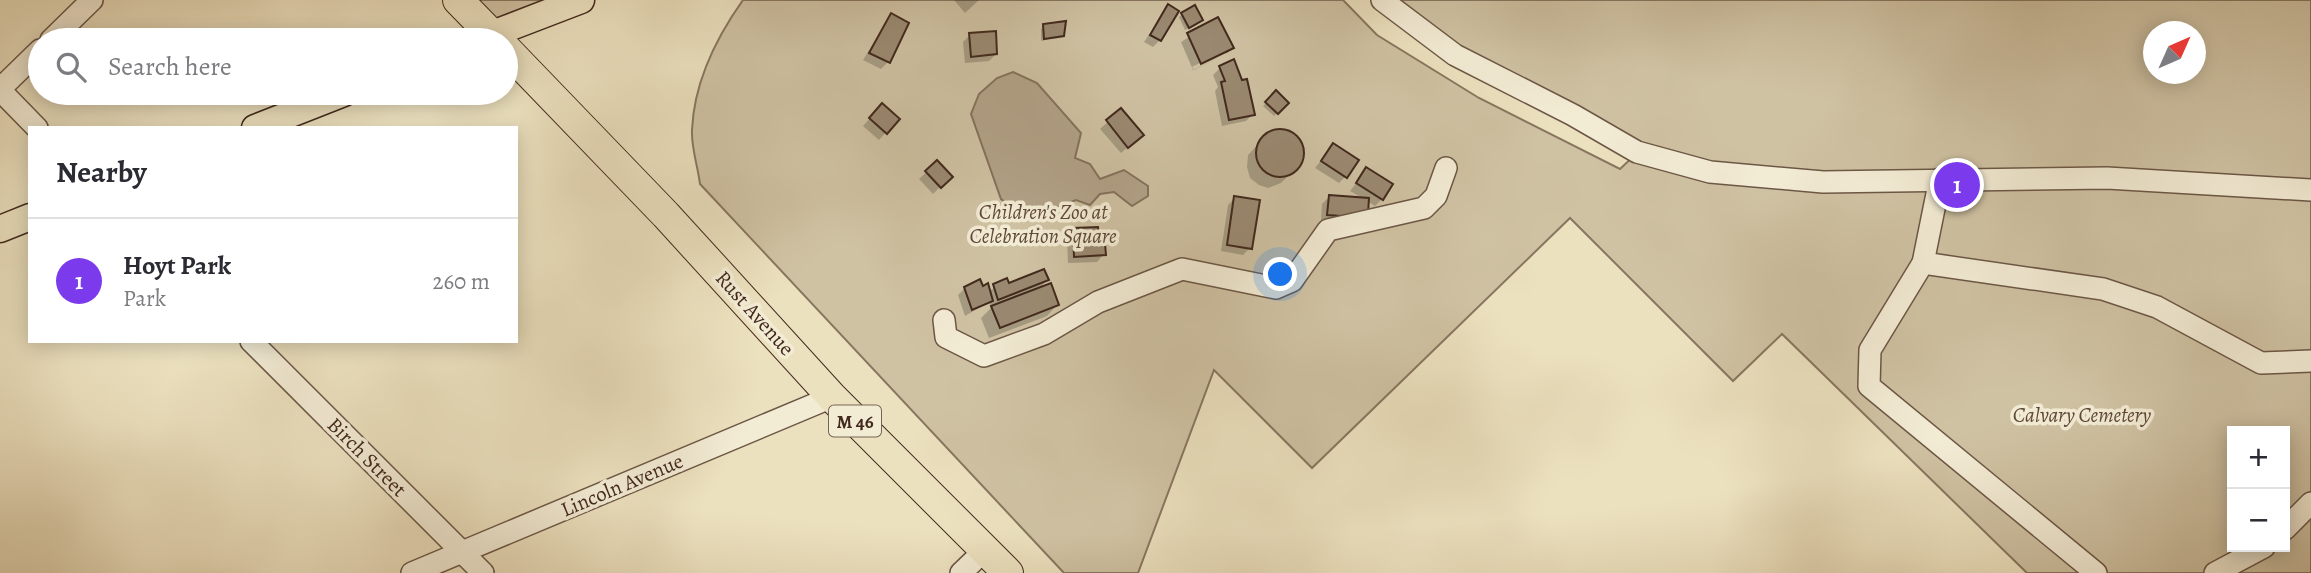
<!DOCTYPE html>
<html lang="en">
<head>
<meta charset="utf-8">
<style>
  body { margin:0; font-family:Alegreya,serif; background:#f2f2f3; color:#2b2b33 }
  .controls { position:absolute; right:21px; bottom:21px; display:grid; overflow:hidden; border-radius:0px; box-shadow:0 4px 18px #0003 }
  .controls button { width:63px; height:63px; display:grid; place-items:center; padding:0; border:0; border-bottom:2px solid #e1e1e2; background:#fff; color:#2b2b33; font:35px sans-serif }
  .compass { position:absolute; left:2143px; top:21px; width:63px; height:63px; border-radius:50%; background:#fff; box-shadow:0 4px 18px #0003; rotate:45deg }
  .you { position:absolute; left:1281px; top:275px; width:24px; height:24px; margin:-18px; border:5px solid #fff; border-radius:50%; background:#1a73e8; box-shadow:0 0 0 10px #1a73e833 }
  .badge { display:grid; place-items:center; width:46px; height:46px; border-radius:50%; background:#7c3aed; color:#fff; font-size:23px; font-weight:700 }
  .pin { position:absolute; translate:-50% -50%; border:4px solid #fff; box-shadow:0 2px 7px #0006 }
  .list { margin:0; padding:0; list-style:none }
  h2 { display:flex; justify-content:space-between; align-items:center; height:91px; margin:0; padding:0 28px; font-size:30px }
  h2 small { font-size:23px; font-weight:400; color:#7c7c81 }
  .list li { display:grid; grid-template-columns:46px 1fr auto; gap:21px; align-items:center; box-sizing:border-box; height:126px; padding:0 28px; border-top:2px solid #e1e1e2 }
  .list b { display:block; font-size:26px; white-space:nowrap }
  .list p { margin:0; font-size:23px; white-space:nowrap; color:#7c7c81 }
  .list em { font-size:23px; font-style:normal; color:#7c7c81 }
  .icon { flex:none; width:38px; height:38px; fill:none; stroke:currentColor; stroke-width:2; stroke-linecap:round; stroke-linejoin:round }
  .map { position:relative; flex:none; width:2311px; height:573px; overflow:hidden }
  .search { position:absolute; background:#fff; box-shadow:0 4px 18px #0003; left:28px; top:28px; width:490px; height:77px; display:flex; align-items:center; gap:18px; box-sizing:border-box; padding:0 24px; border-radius:38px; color:#7c7c81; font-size:26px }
  .panel { position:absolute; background:#fff; box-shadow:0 4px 18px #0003; left:28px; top:126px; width:490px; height:217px; border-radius:0px }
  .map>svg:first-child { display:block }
</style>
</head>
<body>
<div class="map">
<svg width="2311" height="573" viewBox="0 0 2311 573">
  <rect width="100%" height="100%" fill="#ece1bf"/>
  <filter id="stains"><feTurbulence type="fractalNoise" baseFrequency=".00286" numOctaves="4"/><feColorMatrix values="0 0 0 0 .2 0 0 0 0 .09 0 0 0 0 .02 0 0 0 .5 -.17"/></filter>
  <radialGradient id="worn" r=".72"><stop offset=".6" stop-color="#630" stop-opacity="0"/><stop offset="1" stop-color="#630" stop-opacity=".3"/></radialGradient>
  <g fill="#cfc2a3" stroke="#887660" stroke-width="2" fill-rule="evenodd">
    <path d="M458,0H581L492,35Z"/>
    <path d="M743,0H1343L1377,35L1479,98L1620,169L1637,153L1382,0H2311V573H2027L1782,334L1733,381L1570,218L1312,468L1214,370L1138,573H1064L700,184C698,167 691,147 692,130C694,83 716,38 743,0ZM2154,32H2196V74H2154ZM2232,431H2285V547H2232Z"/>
  </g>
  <path fill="#b2a288" stroke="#85725d" stroke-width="2" d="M1013,72L1037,83L1081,133L1075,158L1090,164L1100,179L1124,170L1148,186V196L1132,206L1114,192L1100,194L1090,205L1076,200L1042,213L1018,211L1001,199L971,114L979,94L997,78Z"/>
  <g fill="#0003">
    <path d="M954,0H979L965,13Z"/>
    <path d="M1168,6L1160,40L1153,47L1144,42Z"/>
    <path d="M1194,7L1198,23L1185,30L1179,17Z"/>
    <path d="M891,15L907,24L888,62L881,69L863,60Z"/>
    <path d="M1217,20L1232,48L1226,54V50L1192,67L1194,70L1225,54L1193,70L1181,42Z"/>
    <path d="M1044,25L1063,35L1041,41V29Z"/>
    <path d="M970,35L996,54L989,61L965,63L963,42Z"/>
    <path d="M1220,68L1253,114L1246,121L1222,126L1215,91L1218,87L1213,75Z"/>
    <path d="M1276,93L1287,103L1274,116L1263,106Z"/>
    <path d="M882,105L898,119L879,140L863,126Z"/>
    <path d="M1121,110L1134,142L1121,153L1100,129Z"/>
    <path d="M1288,133L1298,140L1303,152L1301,163L1281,183L1268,188L1259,185L1250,178L1247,167L1248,155L1266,136Z"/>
    <path d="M1333,145L1346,176L1339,183L1315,168Z"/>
    <path d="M937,162L950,177L933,194L919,179Z"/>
    <path d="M1367,169L1382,199L1375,206L1367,201L1347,223L1321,221L1322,204L1329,197L1364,199L1350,191Z"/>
    <path d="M1235,198L1250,248L1243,255L1221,251L1228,205Z"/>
    <path d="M1074,229L1104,254L1097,262L1068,263L1067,237Z"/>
    <path d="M1047,280L1037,291L1057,305L1047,316L989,338L981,318L991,308L989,302L965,316L958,295L965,288L989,291L1006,281L1008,285Z"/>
  </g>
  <g fill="#9a8971" stroke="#42291d" stroke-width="2">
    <path d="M1168,4L1179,11L1161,41L1150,35Z"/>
    <path d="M1195,5L1203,20L1189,28L1181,13Z"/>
    <path d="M891,13L909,23L890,63L869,53Z"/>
    <path d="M1218,17L1234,48L1201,64L1187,33Z"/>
    <path d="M1066,21L1064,36L1044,39L1043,24Z"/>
    <path d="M996,31L997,54L971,57L969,33Z"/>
    <path d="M1234,59L1242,80L1247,79L1255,115L1229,120L1221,82L1225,81L1219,66Z"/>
    <path d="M1276,90L1289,103L1278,114L1265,102Z"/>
    <path d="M882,103L900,119L887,134L869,118Z"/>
    <path d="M1121,108L1144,135L1128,148L1106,120Z"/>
    <circle cx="1280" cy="153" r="24"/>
    <path d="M1333,143L1359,160L1347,178L1321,161Z"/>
    <path d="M937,160L953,177L941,188L925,171Z"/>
    <path d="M1366,167L1393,184L1383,200L1356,183Z"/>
    <path d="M1329,195L1369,198L1368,214L1356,217L1327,215Z"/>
    <path d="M1234,196L1260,200L1252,249L1227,245Z"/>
    <path d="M1098,227L1099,244H1105L1106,255L1074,257L1073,228Z"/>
    <path d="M1044,269L1049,280L998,300L993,284L1007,278L1009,283Z"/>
    <path d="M980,279L983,286L988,283L993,301L972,310L964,287Z"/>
    <path d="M1051,283L1059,305L1000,328L991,306Z"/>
  </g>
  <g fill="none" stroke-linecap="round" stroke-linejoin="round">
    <g stroke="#6c5746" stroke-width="24">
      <g id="minor">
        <path d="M1382,0L1455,55L1573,115L1637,152L1710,172L1823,182L2107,178L2311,190"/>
        <path d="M51,40L92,0"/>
        <path d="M0,89L40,50"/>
        <path d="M0,90L37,128"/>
        <path d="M1923,263L1940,179"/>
        <path d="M944,320L946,337L984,356L1044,334L1098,302L1182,269L1276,288L1292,281L1328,230L1424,208L1436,196L1446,168"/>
        <path d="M251,341L483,573"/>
        <path d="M2285,529L2311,503"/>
        <path d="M412,573L832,397"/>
        <path d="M961,573L985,550"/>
        <path d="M2096,573L1869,386L1870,350L1923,263L2103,289L2157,307L2261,363L2311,361"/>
        <path d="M2215,573L2264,547"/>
      </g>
    </g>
    <g stroke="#42291d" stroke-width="29">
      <g id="major">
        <path d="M477,40L581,0"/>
        <path d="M255,128L344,93"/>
        <path d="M0,229L30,217"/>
      </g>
    </g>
    <g stroke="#42291d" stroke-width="32">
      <g id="highway">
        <path d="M458,0L497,40"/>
        <path d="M506,49L666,215L832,397L1008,573"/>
      </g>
    </g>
    <use href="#minor" stroke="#f3ecd5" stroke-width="21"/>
    <use href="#major" stroke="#ece1bf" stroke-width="26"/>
    <use href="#highway" stroke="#ece1bf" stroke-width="30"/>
  </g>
  <g text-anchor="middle" stroke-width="7" stroke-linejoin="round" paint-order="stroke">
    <rect fill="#f3ecd5" stroke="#776454" stroke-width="2" x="829" y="405.5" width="52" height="31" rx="5"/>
    <g font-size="19" font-weight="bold" fill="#42291d">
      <text x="855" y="428">M 46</text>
    </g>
    <g font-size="21" font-style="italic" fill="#5e4838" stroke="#f3ecd5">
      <text x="1043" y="219">Children's Zoo at<tspan x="1043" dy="24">Celebration Square</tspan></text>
      <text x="2082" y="422">Calvary Cemetery</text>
    </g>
    <g font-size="21" fill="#42291d" stroke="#f3ecd5">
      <text transform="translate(755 313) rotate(48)" y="7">Rust Avenue</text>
      <text transform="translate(367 457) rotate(45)" y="7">Birch Street</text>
      <text transform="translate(622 485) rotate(-23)" y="7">Lincoln Avenue</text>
    </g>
  </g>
  <rect width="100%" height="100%" filter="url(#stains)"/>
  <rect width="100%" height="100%" fill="url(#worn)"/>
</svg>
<div class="controls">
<button>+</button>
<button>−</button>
</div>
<svg class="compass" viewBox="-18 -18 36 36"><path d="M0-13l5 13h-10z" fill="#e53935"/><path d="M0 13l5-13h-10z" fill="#7c7c81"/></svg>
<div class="you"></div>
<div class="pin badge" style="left:1957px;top:185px">1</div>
<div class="search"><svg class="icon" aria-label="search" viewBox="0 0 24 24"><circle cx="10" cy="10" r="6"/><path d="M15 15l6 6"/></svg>Search here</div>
<section class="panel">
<h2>Nearby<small></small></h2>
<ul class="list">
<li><span class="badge">1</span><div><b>Hoyt Park</b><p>Park</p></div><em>260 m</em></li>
</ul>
</section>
</div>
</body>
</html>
